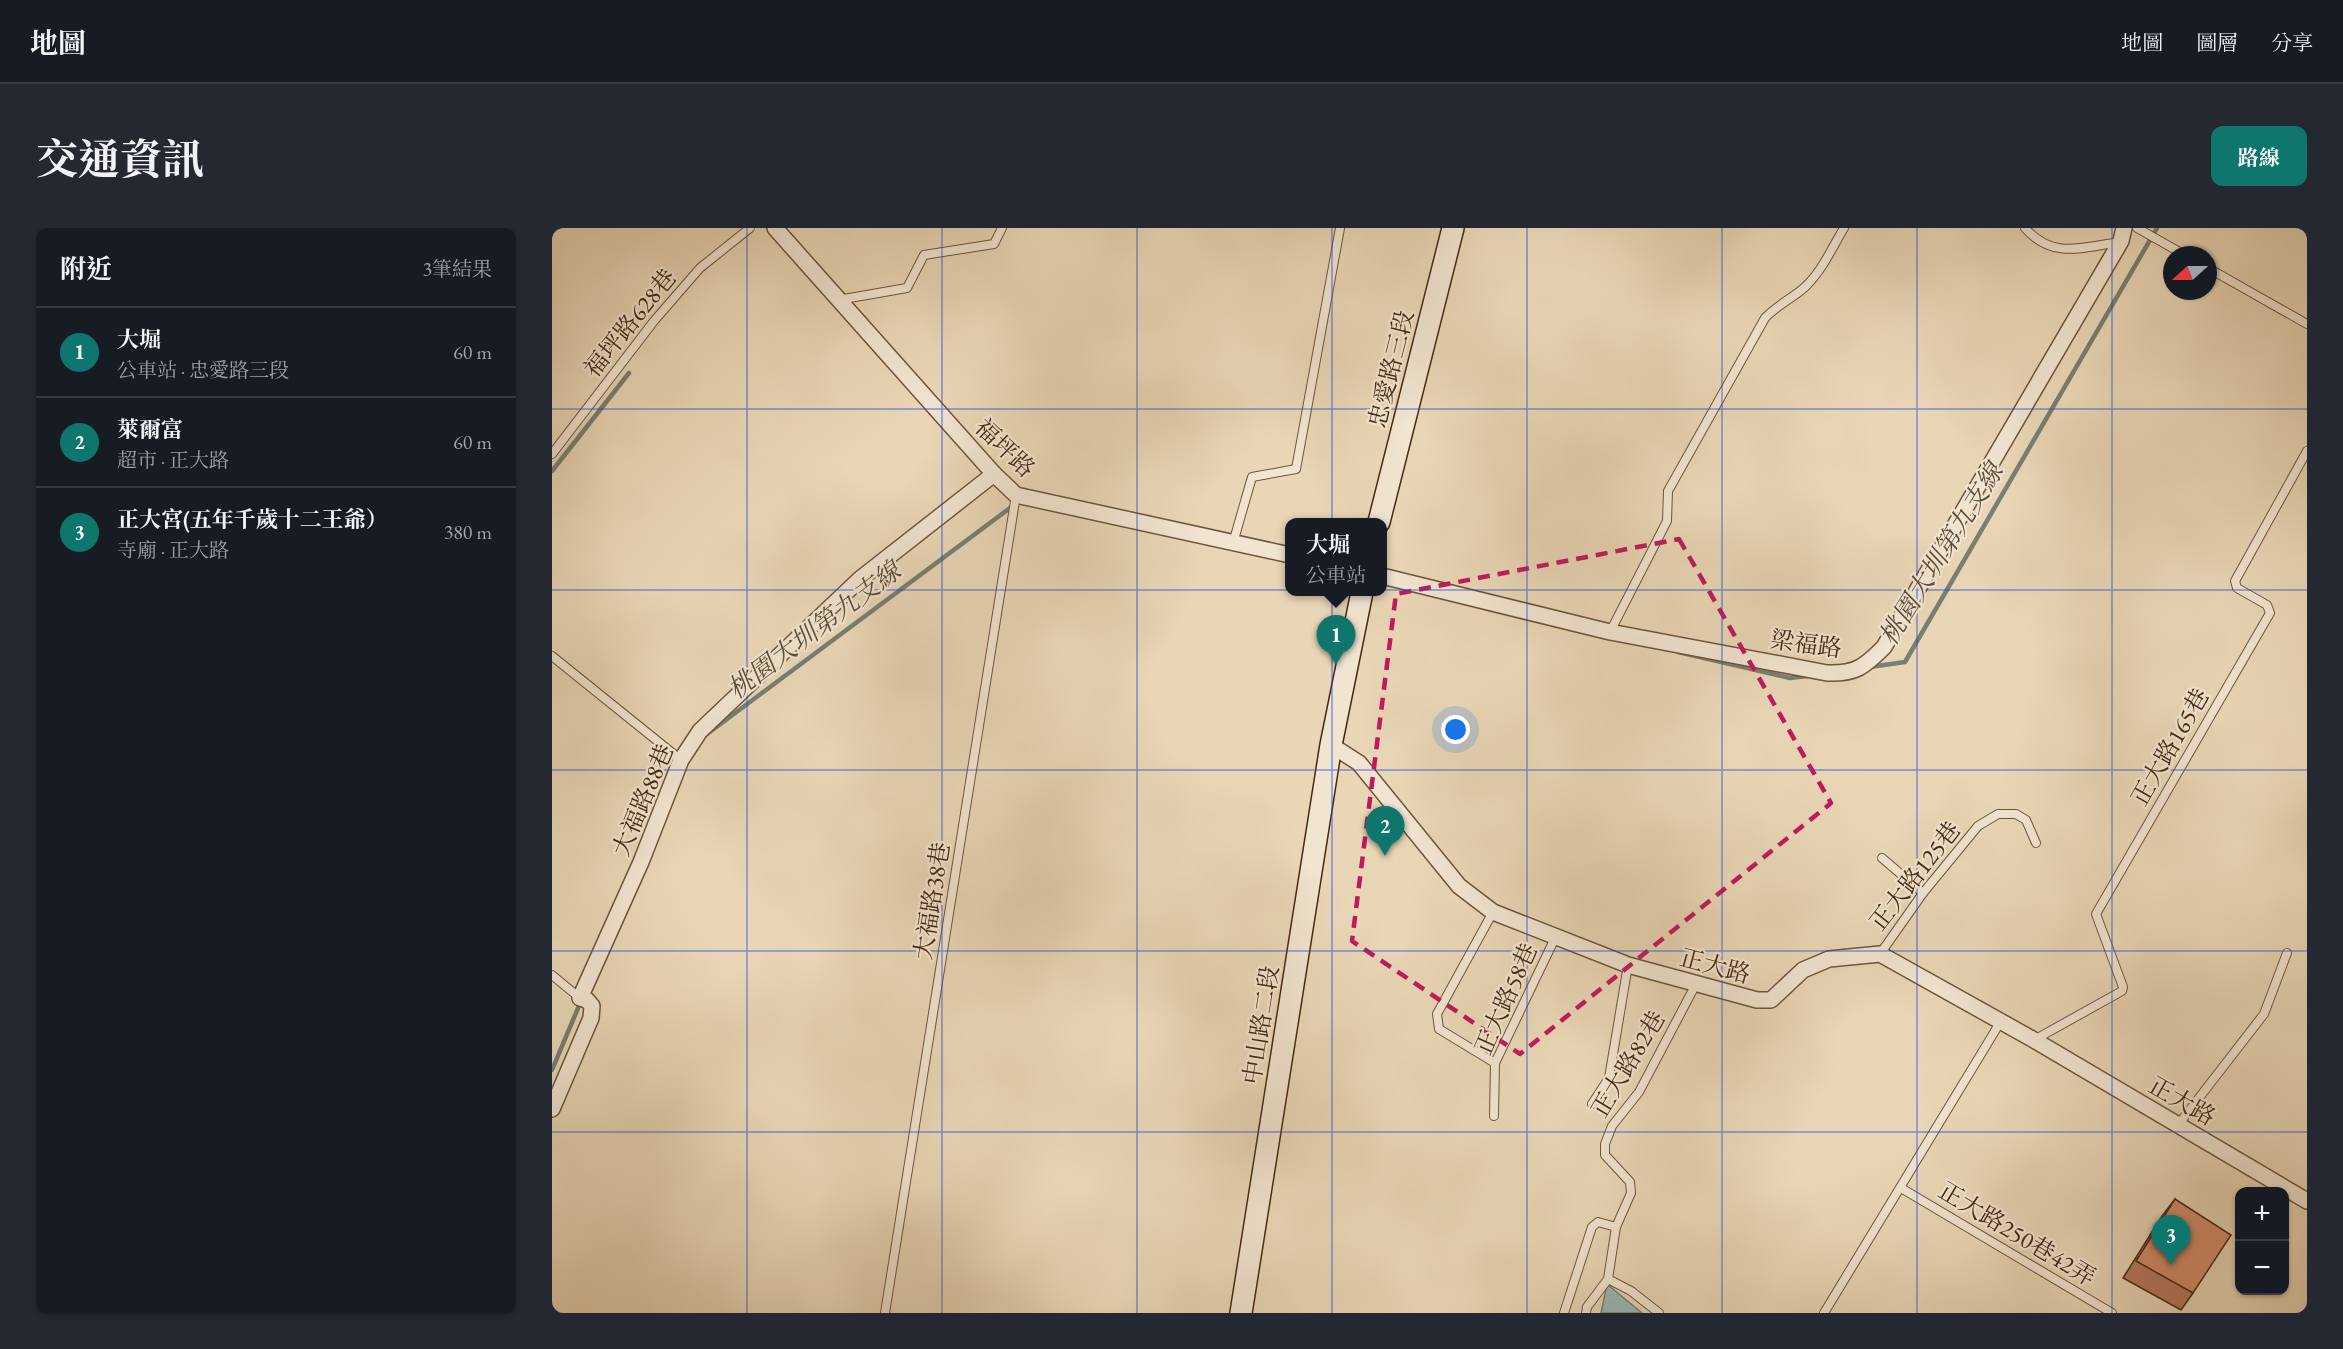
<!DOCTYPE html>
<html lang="zh-TW">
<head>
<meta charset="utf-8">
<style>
  body { margin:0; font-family:"EB Garamond","Noto Serif TC",serif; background:#242831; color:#f1f3f6 }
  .controls { position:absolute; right:18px; bottom:18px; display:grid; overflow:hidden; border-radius:12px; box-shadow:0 2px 4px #0004 }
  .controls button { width:54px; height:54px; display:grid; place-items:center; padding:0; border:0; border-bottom:2px solid #363941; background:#171b24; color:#f1f3f6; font:30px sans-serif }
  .compass { position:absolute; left:1611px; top:18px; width:54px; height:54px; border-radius:50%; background:#171b24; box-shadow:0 2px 4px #0004; rotate:249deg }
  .you { position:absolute; left:904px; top:502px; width:21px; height:21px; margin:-15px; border:4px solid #fff; border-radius:50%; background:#1a73e8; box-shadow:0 0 0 9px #1a73e833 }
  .badge { display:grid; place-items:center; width:39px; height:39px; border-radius:50%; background:#0f766e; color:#fff; font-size:20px; font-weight:700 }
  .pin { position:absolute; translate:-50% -50px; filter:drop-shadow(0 2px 3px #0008) }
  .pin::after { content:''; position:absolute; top:32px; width:21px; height:18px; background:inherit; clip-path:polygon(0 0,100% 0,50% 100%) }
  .popup { position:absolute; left:733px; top:290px; width:102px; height:78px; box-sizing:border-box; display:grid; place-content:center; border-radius:12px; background:#171b24; filter:drop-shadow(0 2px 4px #0005); font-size:20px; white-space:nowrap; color:#9ea1a6 }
  .popup b { font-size:22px; color:#f1f3f6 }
  .popup::after { content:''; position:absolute; left:50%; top:100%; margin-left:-12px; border:12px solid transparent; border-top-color:#171b24 }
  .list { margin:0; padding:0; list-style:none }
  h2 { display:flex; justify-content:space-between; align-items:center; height:78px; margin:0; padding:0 24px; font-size:26px }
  h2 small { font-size:20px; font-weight:400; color:#9ea1a6 }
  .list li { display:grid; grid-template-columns:39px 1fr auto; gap:18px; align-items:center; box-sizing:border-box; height:90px; padding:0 24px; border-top:2px solid #363941 }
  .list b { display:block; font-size:22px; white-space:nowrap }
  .list p { margin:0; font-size:20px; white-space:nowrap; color:#9ea1a6 }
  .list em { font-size:20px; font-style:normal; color:#9ea1a6 }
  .map { position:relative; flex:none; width:1755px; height:1085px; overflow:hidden; border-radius:12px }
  header { display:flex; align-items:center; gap:36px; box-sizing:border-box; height:84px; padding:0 30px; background:#171b24; border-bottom:2px solid #363941 }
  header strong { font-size:28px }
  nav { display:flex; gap:33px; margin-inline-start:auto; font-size:21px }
  .intro { display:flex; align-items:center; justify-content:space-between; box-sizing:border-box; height:144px; padding:0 36px }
  h1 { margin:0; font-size:42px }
  .button { padding:15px 27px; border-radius:12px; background:#0f766e; color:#fff; font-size:21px; font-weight:700 }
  main { display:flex; gap:36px; padding:0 36px }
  aside { flex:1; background:#171b24; border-radius:12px; box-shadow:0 2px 4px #0004 }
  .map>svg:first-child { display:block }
</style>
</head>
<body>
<header>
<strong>地圖</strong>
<nav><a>地圖</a><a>圖層</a><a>分享</a></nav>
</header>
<div class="intro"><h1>交通資訊</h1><a class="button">路線</a></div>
<main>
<aside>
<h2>附近<small>3筆結果</small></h2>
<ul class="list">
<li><span class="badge">1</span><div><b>大堀</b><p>公車站 · 忠愛路三段</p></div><em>60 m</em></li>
<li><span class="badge">2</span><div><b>萊爾富</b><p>超市 · 正大路</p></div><em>60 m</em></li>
<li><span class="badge">3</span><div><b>正大宮(五年千歲十二王爺）</b><p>寺廟 · 正大路</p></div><em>380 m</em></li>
</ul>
</aside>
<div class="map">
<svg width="1755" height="1085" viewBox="0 0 1755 1085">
  <rect width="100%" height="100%" fill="#e9d6b6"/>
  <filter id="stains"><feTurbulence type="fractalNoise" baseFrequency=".00333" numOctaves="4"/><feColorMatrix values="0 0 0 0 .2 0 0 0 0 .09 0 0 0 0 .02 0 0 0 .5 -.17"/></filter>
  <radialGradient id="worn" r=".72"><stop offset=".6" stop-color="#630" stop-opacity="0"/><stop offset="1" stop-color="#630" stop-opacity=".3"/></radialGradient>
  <path fill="#98b8b4" stroke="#787f73" stroke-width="1.5" d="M1055,1056L1090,1085H1049Z"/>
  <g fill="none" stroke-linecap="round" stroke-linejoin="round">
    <g stroke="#787f73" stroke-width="4.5">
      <path d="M0,243L77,145"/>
      <path d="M1126,424L1238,450L1256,448"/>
      <path d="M1318,439L1353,434L1605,0"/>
      <path d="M151,509L462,277"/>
      <path d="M0,842L29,773"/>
    </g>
    <g stroke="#70543b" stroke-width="10">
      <g id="service">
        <path d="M1473,0C1501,32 1531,19 1568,14"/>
        <path d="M1585,0L1633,27"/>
        <path d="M1656,40L1755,96"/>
        <path d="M286,72L355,60L372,27L442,16L450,0"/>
        <path d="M0,226L102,93L148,40L198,0"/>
        <path d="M681,315L700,249L744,241L788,0"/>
        <path d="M1058,404L1115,293L1116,263L1213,90C1225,77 1241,70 1253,59C1270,43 1280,20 1292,0"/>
        <path d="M0,428L129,532"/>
        <path d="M1330,630L1371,665"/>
        <path d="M941,684L885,786L887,801L943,835"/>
        <path d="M1328,726L1371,665L1426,598L1446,586H1464L1474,592L1484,615"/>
        <path d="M0,747L28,770"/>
        <path d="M1482,812L1570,763L1571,759L1544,686L1718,385L1715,377L1685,360L1683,353L1755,223"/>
        <path d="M1040,876L1057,850L1076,737"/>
        <path d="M942,888L943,835L1004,708"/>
        <path d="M1626,897L1712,786L1735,725"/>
        <path d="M1349,960L1560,1085"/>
        <path d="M1056,1051L1079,1063L1107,1085"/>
        <path d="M333,1085L464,267"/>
        <path d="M1012,1085L1040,999L1046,994L1064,999"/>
        <path d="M1034,1085L1035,1079L1056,1051L1064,999L1079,965L1078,954L1053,927V916L1060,898L1087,864L1144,756"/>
        <path d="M1272,1085L1449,793"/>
      </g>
    </g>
    <g stroke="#70543b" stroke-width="18">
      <g id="minor">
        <path d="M223,0L442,246L464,267L738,327"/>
        <path d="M830,348L1058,404L1275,445C1304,446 1312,439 1332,419L1569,13L1572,0"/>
        <path d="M779,517L807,535L907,658L941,684L1076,737L1205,772H1219L1251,742L1277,731L1328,726L1482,812L1755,973"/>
        <path d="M0,881L39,790L40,778L35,772L28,770L89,634L129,532L148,503L308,351L442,246"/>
      </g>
    </g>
    <g stroke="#472912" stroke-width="24">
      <g id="secondary">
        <path d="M827,294L901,0"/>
        <path d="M689,1085L779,517L810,364"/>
      </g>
    </g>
    <use href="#service" stroke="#f1e4d0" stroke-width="8"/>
    <use href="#minor" stroke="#f1e4d0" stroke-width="15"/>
    <use href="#secondary" stroke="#f1e4d0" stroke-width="21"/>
  </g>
  <path fill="#b5785d" stroke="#472912" stroke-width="1.5" d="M1623,971L1641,1065L1629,1082L1571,1050L1610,988Z"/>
  <path fill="#d38c6c" stroke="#472912" stroke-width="1.5" d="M1623,971L1679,1007L1641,1065L1584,1033Z"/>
  <path fill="none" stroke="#c2185b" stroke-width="4.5" stroke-dasharray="12 8" stroke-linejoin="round" d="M1127,311L1279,575L968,826L800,713L844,366Z"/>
  <path fill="none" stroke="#1d4ed8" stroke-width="1.5" stroke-opacity="0.55" d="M195,0V1085M390,0V1085M585,0V1085M780,0V1085M975,0V1085M1170,0V1085M1365,0V1085M1560,0V1085M0,181H1755M0,362H1755M0,542H1755M0,723H1755M0,904H1755"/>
  <g text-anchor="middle" stroke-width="4.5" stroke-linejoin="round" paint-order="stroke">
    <g font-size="24" fill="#472912" stroke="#f1e4d0">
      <text transform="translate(78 95) rotate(-51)" y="8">福坪路628巷</text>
      <text transform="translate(839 141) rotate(-76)" y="8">忠愛路三段</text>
      <text transform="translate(453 220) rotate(44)" y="8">福坪路</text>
      <text transform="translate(1254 416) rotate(8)" y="8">梁福路</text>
      <text transform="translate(1618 519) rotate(-60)" y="8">正大路165巷</text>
      <text transform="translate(91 572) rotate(-67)" y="8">大福路88巷</text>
      <text transform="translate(1363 648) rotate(-52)" y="8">正大路125巷</text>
      <text transform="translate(380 673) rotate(-81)" y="8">大福路38巷</text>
      <text transform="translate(1163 738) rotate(15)" y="8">正大路</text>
      <text transform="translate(954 771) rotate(-66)" y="8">正大路58巷</text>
      <text transform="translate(709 797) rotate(-81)" y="8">中山路二段</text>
      <text transform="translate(1076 836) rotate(-59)" y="8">正大路82巷</text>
      <text transform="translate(1630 873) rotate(30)" y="8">正大路</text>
      <text transform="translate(1465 1006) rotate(31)" y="8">正大路250巷42弄</text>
    </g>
    <g font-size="26" font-style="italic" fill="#5b4d3a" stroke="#f1e4d0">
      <text transform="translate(1389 326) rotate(-58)" y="9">桃園大圳第九支線</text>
      <text transform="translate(262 402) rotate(-37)" y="9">桃園大圳第九支線</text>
    </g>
  </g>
  <rect width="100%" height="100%" filter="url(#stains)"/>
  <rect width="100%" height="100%" fill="url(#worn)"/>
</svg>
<div class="controls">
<button>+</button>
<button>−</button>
</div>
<svg class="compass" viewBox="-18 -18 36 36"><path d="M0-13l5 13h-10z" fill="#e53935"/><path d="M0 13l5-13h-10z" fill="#9ea1a6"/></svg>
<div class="you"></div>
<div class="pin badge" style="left:784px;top:437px">1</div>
<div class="popup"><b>大堀</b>公車站</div>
<div class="pin badge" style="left:833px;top:628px">2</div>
<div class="pin badge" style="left:1619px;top:1037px">3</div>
</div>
</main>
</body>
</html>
